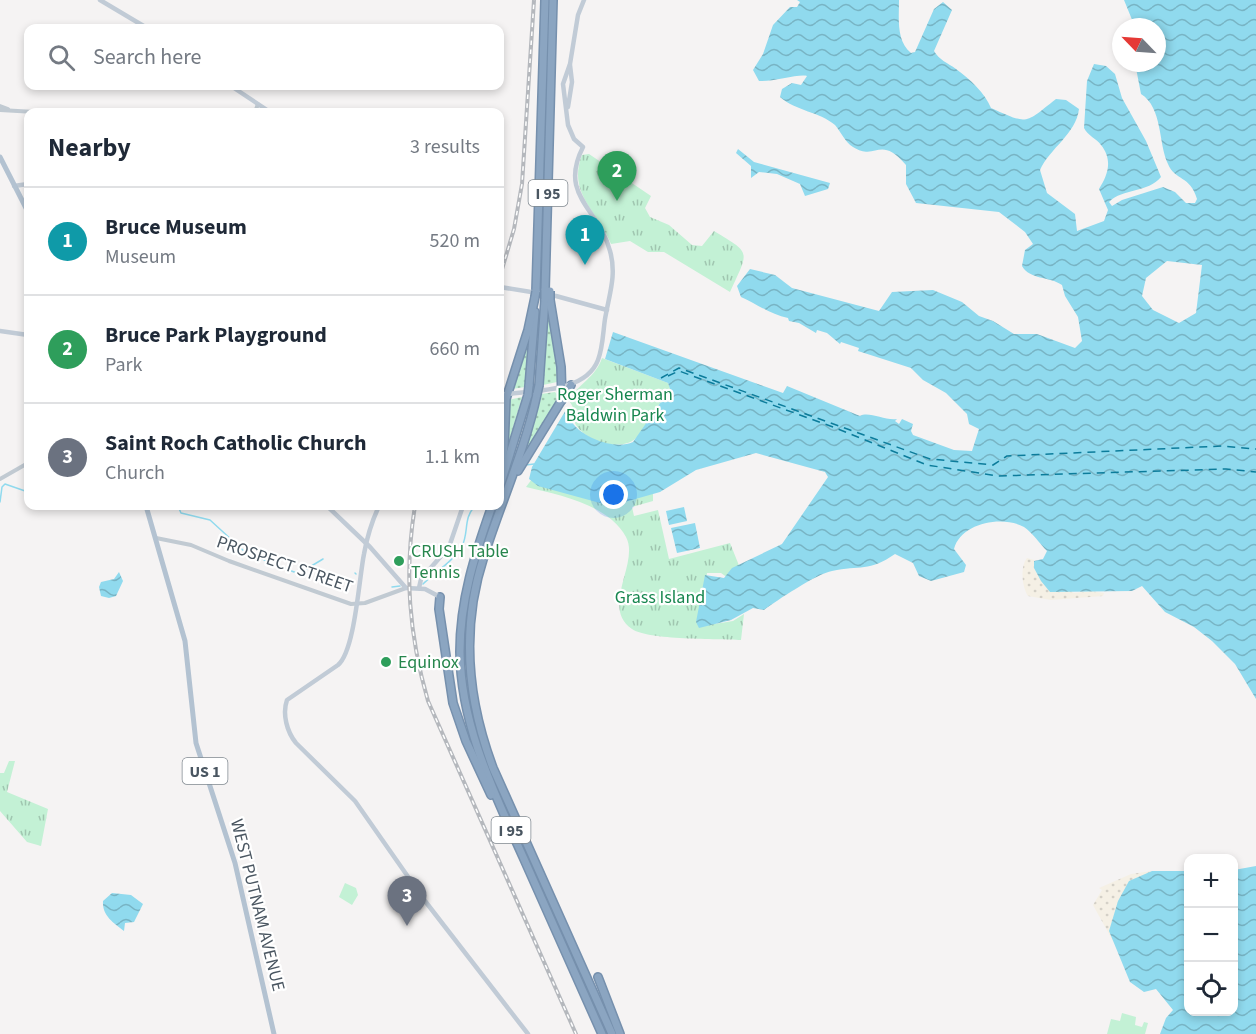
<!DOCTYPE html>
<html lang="en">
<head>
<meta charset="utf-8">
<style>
  body { margin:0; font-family:"Source Sans 3",sans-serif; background:#f6f6f7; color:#1f2937 }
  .controls { position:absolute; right:18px; bottom:18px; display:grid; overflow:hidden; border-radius:12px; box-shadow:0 3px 9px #0003 }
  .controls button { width:54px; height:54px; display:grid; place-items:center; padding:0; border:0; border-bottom:2px solid #e0e1e3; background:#fff; color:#1f2937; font:30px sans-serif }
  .compass { position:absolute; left:1112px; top:18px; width:54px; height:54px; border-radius:50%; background:#fff; box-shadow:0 3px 9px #0003; rotate:295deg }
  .you { position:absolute; left:614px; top:495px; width:21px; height:21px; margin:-15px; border:4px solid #fff; border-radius:50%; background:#1a73e8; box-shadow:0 0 0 9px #1a73e833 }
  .badge { display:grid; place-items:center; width:39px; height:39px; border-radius:50%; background:#db2777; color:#fff; font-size:20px; font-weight:700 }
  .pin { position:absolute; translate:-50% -50px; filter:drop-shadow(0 2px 3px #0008) }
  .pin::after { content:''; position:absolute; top:32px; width:21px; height:18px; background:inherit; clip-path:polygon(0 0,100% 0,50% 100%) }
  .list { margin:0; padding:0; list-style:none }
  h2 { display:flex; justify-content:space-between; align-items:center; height:78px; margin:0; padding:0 24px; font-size:26px }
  h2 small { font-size:20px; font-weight:400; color:#747a83 }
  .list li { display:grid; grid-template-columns:39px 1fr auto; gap:18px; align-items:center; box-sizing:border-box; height:108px; padding:0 24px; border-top:2px solid #e0e1e3 }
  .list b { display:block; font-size:22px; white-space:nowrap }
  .list p { margin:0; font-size:20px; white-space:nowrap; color:#747a83 }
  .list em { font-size:20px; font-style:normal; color:#747a83 }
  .icon { flex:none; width:33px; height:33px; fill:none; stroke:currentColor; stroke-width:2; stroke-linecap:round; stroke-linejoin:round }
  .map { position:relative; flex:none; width:1256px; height:1034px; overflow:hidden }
  .search { position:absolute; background:#fff; box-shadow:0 3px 9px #0003; left:24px; top:24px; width:480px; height:66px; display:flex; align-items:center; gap:15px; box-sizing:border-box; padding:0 21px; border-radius:12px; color:#747a83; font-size:22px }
  .panel { position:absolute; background:#fff; box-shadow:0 3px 9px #0003; left:24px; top:108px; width:480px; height:402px; border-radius:12px }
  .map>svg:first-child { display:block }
</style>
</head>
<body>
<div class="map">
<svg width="1256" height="1034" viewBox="0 0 1256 1034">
  <defs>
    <pattern id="grass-dots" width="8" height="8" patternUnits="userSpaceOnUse" patternTransform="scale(1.5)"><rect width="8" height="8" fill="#c3f1d5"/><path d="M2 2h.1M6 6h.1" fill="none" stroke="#a0c6b0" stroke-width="1.8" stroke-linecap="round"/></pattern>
    <pattern id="sand-dots" width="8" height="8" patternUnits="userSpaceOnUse" patternTransform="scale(1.5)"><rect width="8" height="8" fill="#f5f0e5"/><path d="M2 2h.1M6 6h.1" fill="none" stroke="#d4d0c7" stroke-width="1.8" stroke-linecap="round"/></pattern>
    <pattern id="park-tufts" width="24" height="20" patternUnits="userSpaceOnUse" patternTransform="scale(1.5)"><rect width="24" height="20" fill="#c3f1d5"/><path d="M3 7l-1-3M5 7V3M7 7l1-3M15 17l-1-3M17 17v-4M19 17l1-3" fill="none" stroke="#a0c6b0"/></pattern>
    <pattern id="water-waves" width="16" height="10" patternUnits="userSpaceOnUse" patternTransform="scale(1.5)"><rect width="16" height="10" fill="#90daee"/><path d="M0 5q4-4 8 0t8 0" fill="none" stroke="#78b4c4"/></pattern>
  </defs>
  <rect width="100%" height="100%" fill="#f5f3f3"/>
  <g fill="url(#grass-dots)">
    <path d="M548,309L559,379L557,382L543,385Z"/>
    <path d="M530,334L525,387L512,389Z"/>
    <path d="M555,392L559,397L526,450L541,394Z"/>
    <path d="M522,397L505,455L508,400Z"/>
  </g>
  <g fill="url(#sand-dots)">
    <path d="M1027,558L1034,560V568L1074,593L1090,591L1104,593L1103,596L1051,600L1028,596C1022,587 1020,566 1027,558Z"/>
    <path d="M1152,871L1145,875L1109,930L1114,943L1093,905L1102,890L1099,888L1131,874Z"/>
  </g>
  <g fill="url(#park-tufts)">
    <path d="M589,154L651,196L645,208L650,217L669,225L692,245L702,246L714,231C752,254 749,250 730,292L664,252H648L630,241L611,244C598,211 567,194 582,155Z"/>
    <path d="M602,358L668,383L670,389L638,436C624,453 588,443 576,425C573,420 576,417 575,412C575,409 570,403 569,400C578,384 596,377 602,358Z"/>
    <path d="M532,479L653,493V501L632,507L634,516L658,510L669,559L730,543L740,568L728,578L721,573H707L702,626L733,621L744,614L741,640C719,639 647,640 632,629C600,607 640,563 626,537C608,504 559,495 526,487Z"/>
    <path d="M9,761H15L7,792L48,809L41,846L27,842L0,811V773H4Z"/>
  </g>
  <g fill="#c3f1d5">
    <path d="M345,883L356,888L358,895L352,905L339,897Z"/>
    <path d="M1122,1013L1136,1017L1135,1025L1142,1027L1144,1022L1148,1023L1145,1034H1107L1111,1019L1120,1021Z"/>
  </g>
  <g fill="url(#water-waves)" fill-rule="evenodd">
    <path d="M797,0H899C899,18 896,41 911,53L915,52L934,9L943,2L952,10L934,51C939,60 948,63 956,69C970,79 985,93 991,108C1029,125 1024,124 1056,99L1066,100L1079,109C1076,134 1050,148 1040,170L1047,193L1075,214L1077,231L1104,221L1108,210L1099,189C1108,175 1113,160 1101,145C1096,138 1088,136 1084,128L1087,81L1094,64L1106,66L1115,74L1122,98L1146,141L1161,177C1148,193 1123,188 1109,202L1112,206L1122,200L1163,187L1175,192L1186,203H1195L1197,199C1190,175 1175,181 1168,164C1158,143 1163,108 1141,94L1135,63H1157V27H1135L1124,0H1256V699L1235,664L1212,641L1194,627L1165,612L1142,586L1132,591L1050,592L1041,581L1034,568V561L1043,559L1047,551C1040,544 1032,532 1024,527C1002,515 961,523 954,549L966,565L964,572L931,581L919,576L913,563L895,554C869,572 860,565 832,571C818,573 776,601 764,610L753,608L731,620L699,628L696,622L705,575L724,578L732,568L782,544L828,477L825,472L756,453L696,470L660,492L611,506L538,486L529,479L532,467L567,408C569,413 571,422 575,426C587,439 616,450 633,442L670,389L668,383L605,359L613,332L783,393L787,386L860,416C869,411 885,421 897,419L895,421L899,424L902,419L913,424L911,431L913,435L954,450L972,451L979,429L969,424L967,414L946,393L923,380L911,368L858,351L859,348L841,342L840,344L827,333L817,330L816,333L799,323L789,321L788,318C771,315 757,304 741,297L737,286L750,269L775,275L792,288L879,311L892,292L933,290L962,302L979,316L993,321L1014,334H1037L1075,348L1082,341L1078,317L1065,296L1062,285C1049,276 1030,280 1022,266L1025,250L1033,244L1025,232L999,212L916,203L906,184V165C879,134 877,162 853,147C845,142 841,132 835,125C820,112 796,111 780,97L782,89L792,83L801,85L807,76C801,73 772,82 759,81L753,70L763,54L773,25L790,7H797L800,2ZM1167,261L1202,265L1196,313L1179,323L1153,310L1142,296L1146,278Z"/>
    <path d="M738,149L754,162L830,183L828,189L805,196L800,184L777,174L759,172L751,178V166L736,153Z"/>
    <path d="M684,507L687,521L669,525L666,511Z"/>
    <path d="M695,523L700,548L677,553L671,528Z"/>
    <path d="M119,572L123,581L116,596L109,598L101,596L99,587L101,582L114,579Z"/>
    <path d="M1256,866V1034H1160L1166,1018L1173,1010L1156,989L1144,992L1130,982L1109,931L1118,901L1129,881L1152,871H1188V1012H1234V870Z"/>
    <path d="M112,893L131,895L143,904L134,922L125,923L124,931C114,923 102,916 103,901Z"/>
  </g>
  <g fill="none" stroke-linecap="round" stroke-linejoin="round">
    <g stroke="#90daee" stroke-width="1.5">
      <path d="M526,465L534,464"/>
      <path d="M0,502L2,487L5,484L28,492"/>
      <path d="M178,506L181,513L210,520L245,552L294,572L303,571L323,559"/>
      <path d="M355,573L356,574"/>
      <path d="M423,584C435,572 453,562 462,546C469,533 463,518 475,506"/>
      <path d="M392,587L400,586"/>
    </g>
    <g stroke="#0c7c9b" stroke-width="1.5" stroke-dasharray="8 6" stroke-linecap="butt">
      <path d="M668,376L679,371L833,427L927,465L998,476L1226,469L1256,472"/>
      <path d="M661,378L679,368L930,459L993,465L1007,456L1222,446L1256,449"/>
    </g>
    <g stroke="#7690ad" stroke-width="10">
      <g id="motorway">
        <path d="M545,290L553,0"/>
        <path d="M536,291L545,0"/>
        <path d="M550,300L561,367L562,400"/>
        <path d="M539,385L545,299"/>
        <path d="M529,386L535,312"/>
        <path d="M537,394C525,450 501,502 484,556C461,626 467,699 493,768L612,1034"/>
        <path d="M518,471L571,385"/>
        <path d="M500,476L504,447L506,399L528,330L535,297"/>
        <path d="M500,486L528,395"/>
        <path d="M492,506C475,554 460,600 460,652C461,727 494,792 524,859C550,917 576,976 602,1034"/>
        <path d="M440,597L439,609L453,703L466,741L491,795"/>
        <path d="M598,977L620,1034"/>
      </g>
    </g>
    <g stroke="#c1cad2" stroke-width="4">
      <path d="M0,106L8,109"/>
      <path d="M0,110L35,112"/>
      <path d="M255,112L258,104"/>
      <path d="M0,479L28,463"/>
      <path d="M156,538L191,545L229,561L351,604L365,603L406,588"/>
    </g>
    <g stroke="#c1cbd6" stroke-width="4.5">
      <path d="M100,0L147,28"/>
      <path d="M231,86L270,112"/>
      <path d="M568,107L572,82L570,65"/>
      <path d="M14,186L28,184"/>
      <path d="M500,287L556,296L607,310"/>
      <path d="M0,331L28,335"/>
      <path d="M500,395C530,390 585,394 598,360C603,347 603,332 605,319C609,295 617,275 610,251C599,208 558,196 583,147L574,139L568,125L563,84L570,64L578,15L584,0"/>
      <path d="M327,506L370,547L406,588L425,589L440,597"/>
      <path d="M379,506C372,521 367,537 364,554C359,578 355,651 338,665L287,700C282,714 287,732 296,743L355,801L425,901L528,1034"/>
      <path d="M419,588L421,579L449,547L463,506"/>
    </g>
    <g stroke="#b3c2d1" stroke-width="5">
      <path d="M0,157L28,212"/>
      <path d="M146,506L185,641L196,743L235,863L274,1034"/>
    </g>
    <use href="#motorway" stroke="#8ba5c1" stroke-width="7"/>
    <g stroke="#b5b8bd" stroke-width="4">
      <g id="rail">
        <path d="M500,276L514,229L522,184L534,0"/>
        <path d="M415,506C404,573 409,635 428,701L576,1034"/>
      </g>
    </g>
    <use href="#rail" stroke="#fff" stroke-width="1.5" stroke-dasharray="4.5" stroke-linecap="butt"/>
    <g stroke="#7690ad" stroke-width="10" stroke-linecap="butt">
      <g id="motorway-bridge">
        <path d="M550,291V300"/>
        <path d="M535,297L536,291"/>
        <path d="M545,299V290"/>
        <path d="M537,394L539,385"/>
        <path d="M528,395L529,386"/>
      </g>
    </g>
    <use href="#motorway-bridge" stroke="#8ba5c1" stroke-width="7"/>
  </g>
  <g fill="#2e9e5b" stroke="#fff" stroke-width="2">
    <circle cx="399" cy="561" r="6"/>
    <circle cx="386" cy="662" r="6"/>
  </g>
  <g text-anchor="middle" stroke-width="4.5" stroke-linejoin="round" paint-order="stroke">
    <g fill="#fff" stroke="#808990" stroke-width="1.5">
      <rect x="528.5" y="180" width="39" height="26" rx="4.5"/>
      <rect x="182.5" y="758" width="45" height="26" rx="4.5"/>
      <rect x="491.5" y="817" width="39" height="26" rx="4.5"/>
    </g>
    <g font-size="16" font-weight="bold" fill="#4a5661">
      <text x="548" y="199">I 95</text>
      <text x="205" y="777">US 1</text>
      <text x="511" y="836">I 95</text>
    </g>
    <g font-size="18" fill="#17864f" stroke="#fff">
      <text x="615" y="400">Roger Sherman<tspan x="615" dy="21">Baldwin Park</tspan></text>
      <text x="660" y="603">Grass Island</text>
    </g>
    <g font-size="18" fill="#27864d" stroke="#fff" text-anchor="start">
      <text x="411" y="557">CRUSH Table<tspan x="411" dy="21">Tennis</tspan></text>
      <text x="398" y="668">Equinox</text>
    </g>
    <g font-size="18" fill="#4a5661" stroke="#fff">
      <text transform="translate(285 564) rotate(19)" y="6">PROSPECT STREET</text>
      <text transform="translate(258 905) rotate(76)" y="6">WEST PUTNAM AVENUE</text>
    </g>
  </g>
</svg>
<div class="controls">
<button>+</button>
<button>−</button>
<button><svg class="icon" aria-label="locate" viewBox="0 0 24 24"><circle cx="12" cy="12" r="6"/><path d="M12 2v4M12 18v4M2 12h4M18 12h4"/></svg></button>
</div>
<svg class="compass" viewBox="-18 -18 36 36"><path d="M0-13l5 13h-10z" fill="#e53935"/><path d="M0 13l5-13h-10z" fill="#747a83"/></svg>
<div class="you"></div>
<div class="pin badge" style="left:585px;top:265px;background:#0f9aa8">1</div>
<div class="pin badge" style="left:617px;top:201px;background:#2e9e5b">2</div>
<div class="pin badge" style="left:407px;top:926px;background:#6b7280">3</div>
<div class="search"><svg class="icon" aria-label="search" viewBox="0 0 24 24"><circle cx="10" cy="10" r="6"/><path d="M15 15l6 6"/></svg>Search here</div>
<section class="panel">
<h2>Nearby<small>3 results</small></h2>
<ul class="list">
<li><span class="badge" style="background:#0f9aa8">1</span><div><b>Bruce Museum</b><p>Museum</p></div><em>520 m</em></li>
<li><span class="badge" style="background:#2e9e5b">2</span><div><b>Bruce Park Playground</b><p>Park</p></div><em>660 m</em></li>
<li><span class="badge" style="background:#6b7280">3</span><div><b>Saint Roch Catholic Church</b><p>Church</p></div><em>1.1 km</em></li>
</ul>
</section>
</div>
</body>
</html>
